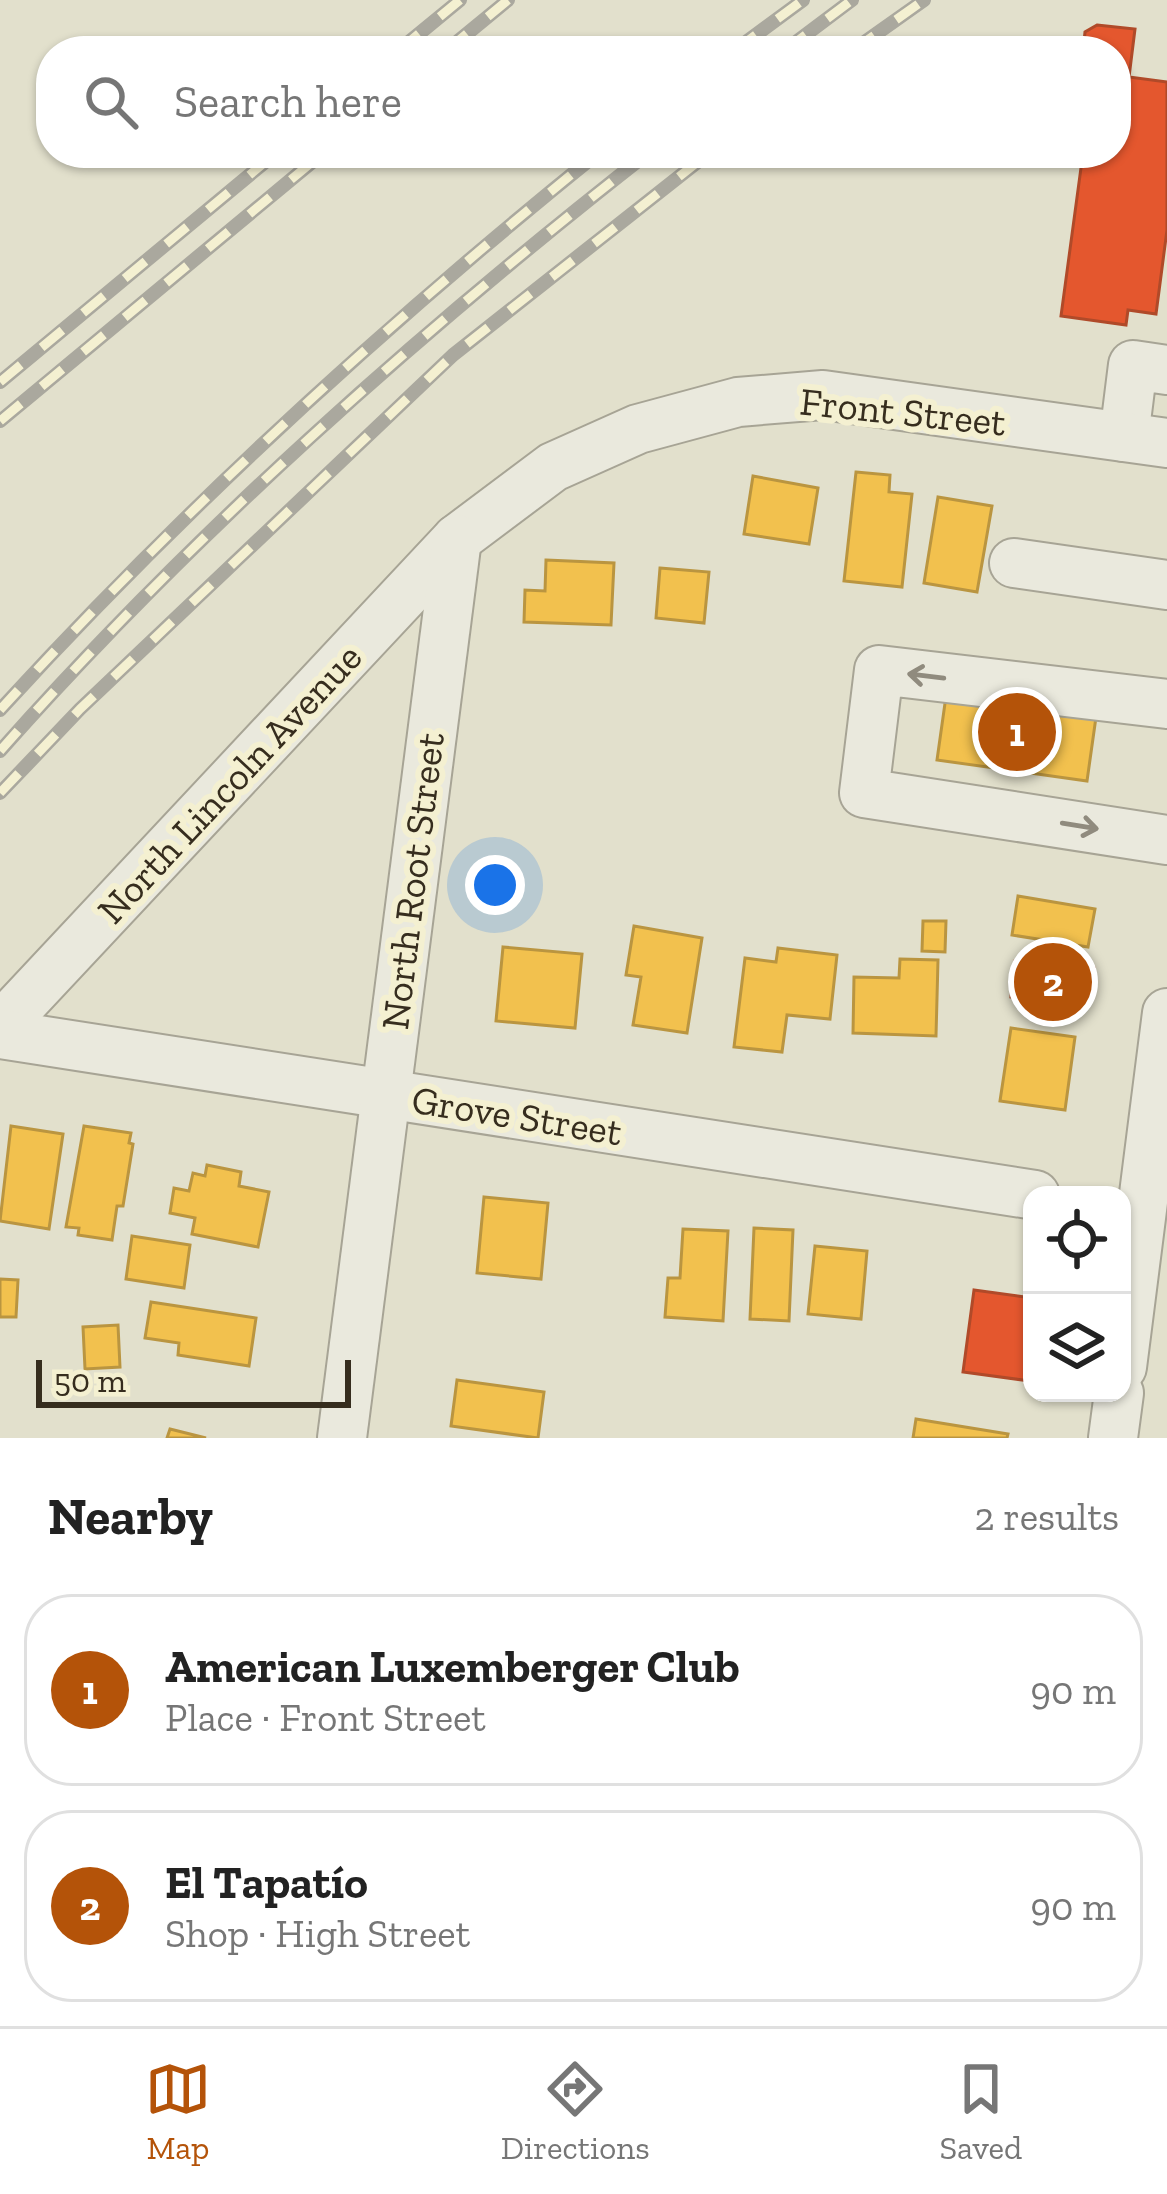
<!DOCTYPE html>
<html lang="en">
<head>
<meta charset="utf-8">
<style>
  body { margin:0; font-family:"Zilla Slab",serif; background:#f6f6f6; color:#222 }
  .controls { position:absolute; right:36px; bottom:36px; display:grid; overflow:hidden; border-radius:24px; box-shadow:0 3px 9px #0004 }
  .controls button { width:108px; height:108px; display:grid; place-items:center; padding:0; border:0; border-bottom:3px solid #e0e0e0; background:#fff; color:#222; font:60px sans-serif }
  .scale { position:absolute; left:36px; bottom:30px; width:315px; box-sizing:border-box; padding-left:12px; border:6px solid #362d1e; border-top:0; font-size:33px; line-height:42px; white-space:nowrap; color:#362d1e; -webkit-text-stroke:9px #f4f0d1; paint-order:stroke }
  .you { position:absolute; left:495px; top:885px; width:42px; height:42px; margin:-30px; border:9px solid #fff; border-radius:50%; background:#1a73e8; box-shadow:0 0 0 18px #1a73e833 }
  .badge { display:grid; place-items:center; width:78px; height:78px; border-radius:50%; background:#b45309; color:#fff; font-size:39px; font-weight:700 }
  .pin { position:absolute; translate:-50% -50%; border:6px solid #fff; box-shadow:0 3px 12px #0006 }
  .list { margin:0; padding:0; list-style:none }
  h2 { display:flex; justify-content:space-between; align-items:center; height:156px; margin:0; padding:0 48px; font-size:51px }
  h2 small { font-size:39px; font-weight:400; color:#767676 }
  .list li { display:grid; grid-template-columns:78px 1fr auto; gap:36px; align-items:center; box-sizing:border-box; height:192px; margin:0 24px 24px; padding:0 24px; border:3px solid #e0e0e0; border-radius:48px }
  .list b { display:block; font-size:45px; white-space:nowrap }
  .list p { margin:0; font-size:39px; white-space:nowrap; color:#767676 }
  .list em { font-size:39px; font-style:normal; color:#767676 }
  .icon { flex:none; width:66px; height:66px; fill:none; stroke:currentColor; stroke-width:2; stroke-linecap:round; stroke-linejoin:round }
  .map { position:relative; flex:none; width:1167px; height:1438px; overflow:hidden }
  .search { position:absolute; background:#fff; box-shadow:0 3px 9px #0004; left:36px; right:36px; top:36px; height:132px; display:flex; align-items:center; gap:30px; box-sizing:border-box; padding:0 42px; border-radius:48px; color:#767676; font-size:45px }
  .sheet { height:588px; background:#fff }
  nav { display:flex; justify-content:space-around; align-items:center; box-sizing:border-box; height:168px; border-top:3px solid #e0e0e0; background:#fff; font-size:33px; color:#767676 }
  nav a { display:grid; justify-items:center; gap:6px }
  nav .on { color:#b45309 }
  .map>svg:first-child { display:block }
</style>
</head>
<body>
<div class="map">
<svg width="1167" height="1438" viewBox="0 0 1167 1438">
  <rect width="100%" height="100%" fill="#e2e0cc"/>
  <g fill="#f2c14e" stroke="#ba9540" stroke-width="3">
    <path d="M856,472L890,475L889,492L912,494L902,587L844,581Z"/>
    <path d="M753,476L818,488L809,544L744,534Z"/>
    <path d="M938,497L992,506L977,592L924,583Z"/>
    <path d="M546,560L614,563L611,625L524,622L525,590L545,591Z"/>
    <path d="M660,568L709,572L704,623L656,618Z"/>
    <path d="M948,682L1098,703L1087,781L937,760Z"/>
    <path d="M1018,896L1095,909L1088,947L1012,935Z"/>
    <path d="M923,921H946L945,952L922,951Z"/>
    <path d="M634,926L702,938L687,1033L633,1025L641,977L626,975Z"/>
    <path d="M503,947L582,954L575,1028L496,1021Z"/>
    <path d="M778,948L837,955L830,1019L787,1015L782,1052L734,1047L745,958L776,962Z"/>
    <path d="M900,959L938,960L936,1036L853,1033L854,977L899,978Z"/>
    <path d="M1011,1028L1075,1037L1065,1110L1000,1101Z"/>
    <path d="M11,1126L63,1134L49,1229L0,1221Z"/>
    <path d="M84,1126L131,1133L129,1143L133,1144L123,1206H117L112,1240L78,1235L79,1228L66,1227Z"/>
    <path d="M207,1165L241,1172L239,1186L269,1192L258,1247L192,1234L195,1218L170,1213L174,1188L189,1191L193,1173L205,1176Z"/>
    <path d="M484,1197L548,1203L541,1279L477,1273Z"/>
    <path d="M754,1228L793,1230L789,1321L750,1319Z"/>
    <path d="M683,1229L728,1231L723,1321L665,1317L668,1278H680Z"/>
    <path d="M132,1236L190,1245L184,1288L126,1279Z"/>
    <path d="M815,1246L867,1251L861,1319L808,1314Z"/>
    <path d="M0,1279L18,1280L16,1317H0Z"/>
    <path d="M151,1302L256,1318L249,1366L178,1355L179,1343L145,1338Z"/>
    <path d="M118,1325L120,1367L85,1369L83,1327Z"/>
    <path d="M457,1380L544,1392L538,1438L451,1426Z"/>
    <path d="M916,1419L1008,1434L1007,1438H913Z"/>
    <path d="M170,1429L206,1438H167Z"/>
  </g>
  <g fill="#e4572e" stroke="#b04a29" stroke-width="3">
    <path d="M1097,25L1135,29L1129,77L1167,82V230L1156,314L1128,310L1126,325L1061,316L1083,153H1116V51H1083L1085,32Z"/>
    <path d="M1015,961L1094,968L1090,1001L1042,995V1001L1011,997Z"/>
    <path d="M974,1290L1032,1298L1030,1381L963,1372Z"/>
  </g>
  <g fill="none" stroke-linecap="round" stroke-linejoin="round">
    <g stroke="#a7a495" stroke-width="52">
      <g id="minor">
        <path d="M1124,437L1133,365L1167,370"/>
        <path d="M1014,563L1167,585"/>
        <path d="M1167,704L879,670L864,793L1167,840"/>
        <path d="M0,1027L457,539L553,467L638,429L738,402L823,395L1167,443"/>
        <path d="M0,1034L1035,1195"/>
        <path d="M1122,1367L1167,1013"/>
        <path d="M342,1438L457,539"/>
        <path d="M1113,1438L1119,1393"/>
      </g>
    </g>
    <use href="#minor" stroke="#eae9dd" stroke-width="48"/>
    <g stroke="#aaa89e" stroke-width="14">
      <g id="rail">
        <path d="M398,51L460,0"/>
        <path d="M446,51L508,0"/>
        <path d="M734,51L803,0"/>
        <path d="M784,51L852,0"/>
        <path d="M852,51L924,0"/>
        <path d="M0,382L276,153"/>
        <path d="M0,421L323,153"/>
        <path d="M0,710C184,508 386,324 598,153"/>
        <path d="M0,751C196,530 416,335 648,153"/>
        <path d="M0,793L80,709L453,355L709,153"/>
      </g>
    </g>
    <use href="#rail" stroke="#f4f0d1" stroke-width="9" stroke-dasharray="27" stroke-linecap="butt"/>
  </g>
  <defs><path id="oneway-shaft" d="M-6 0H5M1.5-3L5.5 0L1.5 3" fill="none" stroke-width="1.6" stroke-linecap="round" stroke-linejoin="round" transform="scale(3)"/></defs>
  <g stroke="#908b7e">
    <use href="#oneway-shaft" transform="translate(926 676) rotate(-173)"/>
    <use href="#oneway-shaft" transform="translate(1080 826) rotate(9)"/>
  </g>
  <g text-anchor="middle" stroke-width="12" stroke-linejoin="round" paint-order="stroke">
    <g font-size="39" fill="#362d1e" stroke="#f4f0d1">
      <text transform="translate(903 411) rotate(6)" y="14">Front Street</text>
      <text transform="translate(229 783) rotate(-47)" y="14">North Lincoln Avenue</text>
      <text transform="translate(412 881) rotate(-83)" y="14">North Root Street</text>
      <text transform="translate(517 1115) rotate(9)" y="14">Grove Street</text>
    </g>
  </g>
</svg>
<div class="controls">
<button><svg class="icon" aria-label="locate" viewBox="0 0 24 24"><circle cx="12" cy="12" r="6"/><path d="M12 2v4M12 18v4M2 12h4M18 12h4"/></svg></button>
<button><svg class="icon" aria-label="layers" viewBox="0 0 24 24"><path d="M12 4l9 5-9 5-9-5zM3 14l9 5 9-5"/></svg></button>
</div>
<div class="scale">50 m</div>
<div class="you"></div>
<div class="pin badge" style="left:1017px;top:732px">1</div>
<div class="pin badge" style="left:1053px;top:982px">2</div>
<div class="search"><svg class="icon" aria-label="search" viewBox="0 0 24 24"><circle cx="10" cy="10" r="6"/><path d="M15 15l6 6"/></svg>Search here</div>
</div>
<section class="sheet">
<h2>Nearby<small>2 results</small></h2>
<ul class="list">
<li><span class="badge">1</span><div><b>American Luxemberger Club</b><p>Place · Front Street</p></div><em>90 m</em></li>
<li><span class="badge">2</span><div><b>El Tapatío</b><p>Shop · High Street</p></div><em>90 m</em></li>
</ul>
</section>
<nav>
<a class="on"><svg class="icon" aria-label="map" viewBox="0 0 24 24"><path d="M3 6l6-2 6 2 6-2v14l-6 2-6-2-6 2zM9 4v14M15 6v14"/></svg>Map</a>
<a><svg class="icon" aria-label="directions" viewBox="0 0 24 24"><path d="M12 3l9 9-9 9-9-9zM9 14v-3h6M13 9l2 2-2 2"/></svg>Directions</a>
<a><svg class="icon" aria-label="saved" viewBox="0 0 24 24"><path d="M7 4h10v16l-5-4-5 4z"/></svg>Saved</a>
</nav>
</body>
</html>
